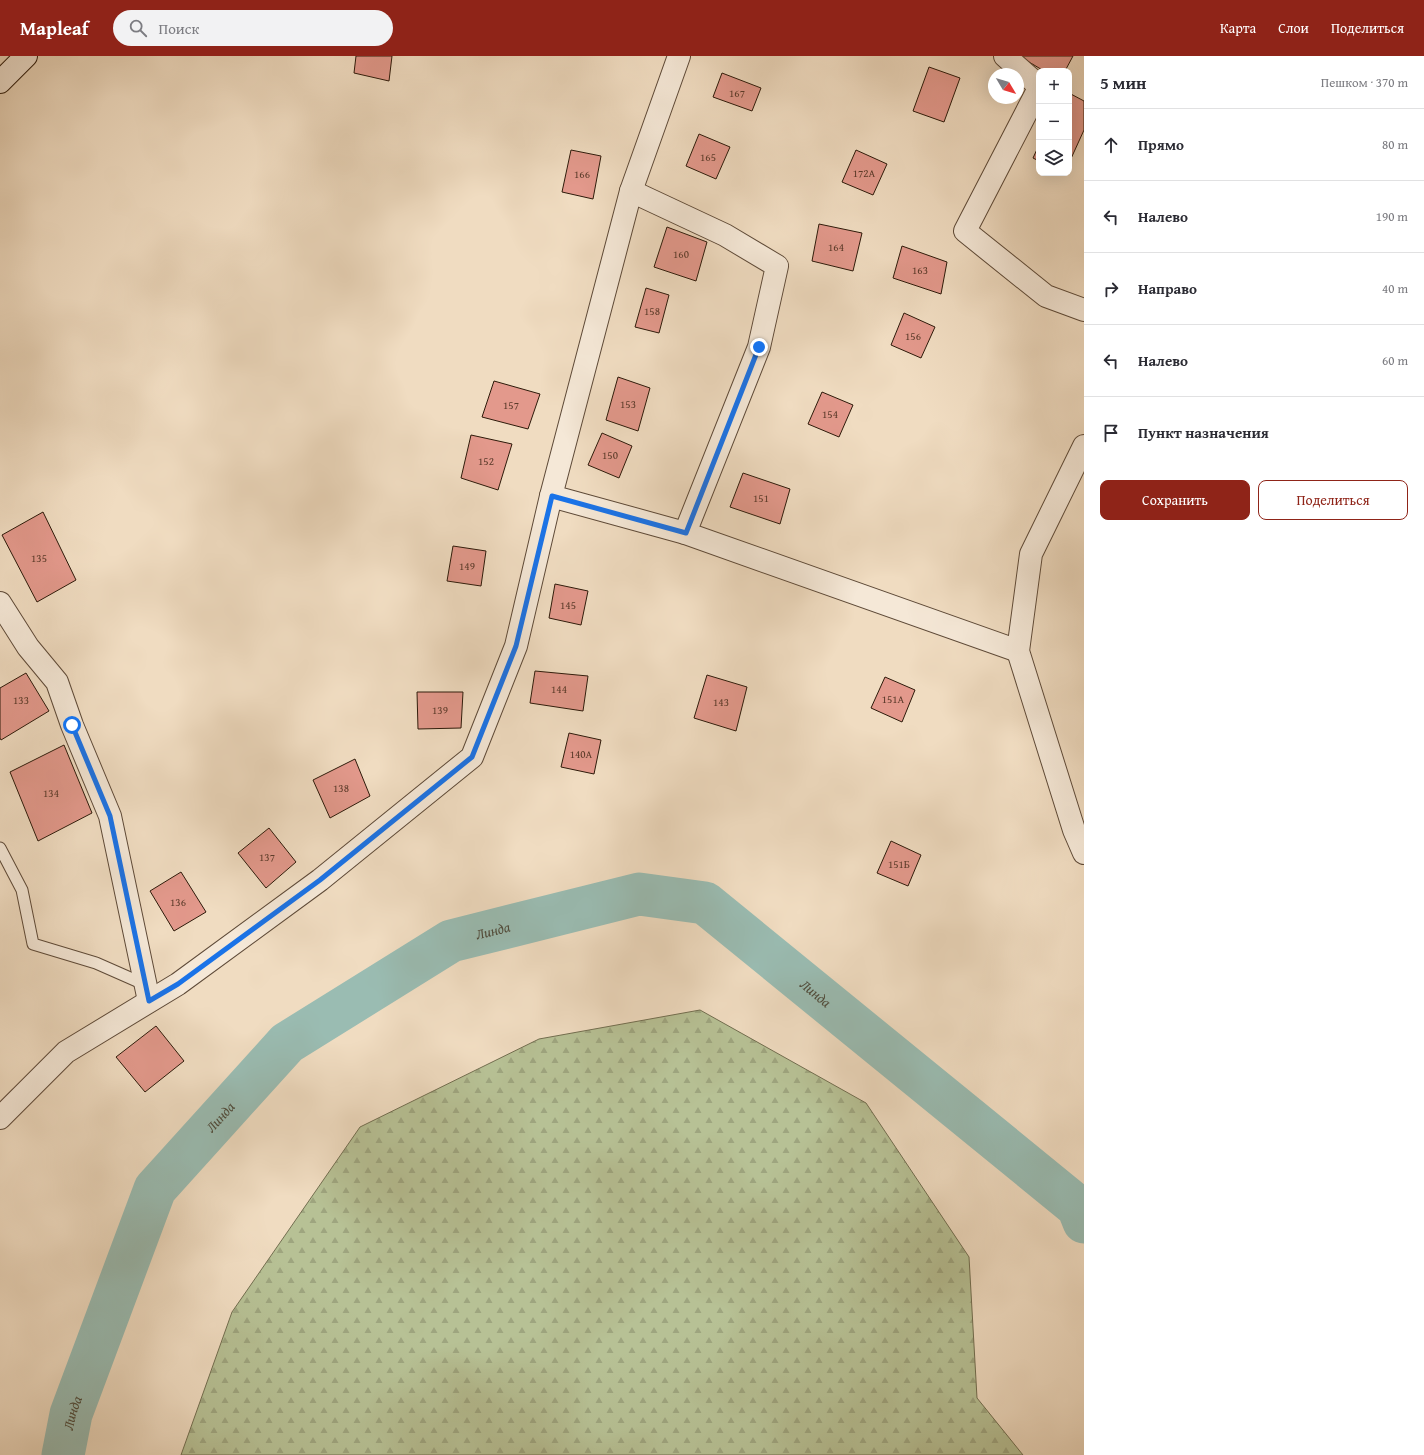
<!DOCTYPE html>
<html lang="ru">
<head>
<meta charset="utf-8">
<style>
  body { margin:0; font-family:"Gentium Book Plus",serif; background:#f2f2f3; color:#2b2b33 }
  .controls { position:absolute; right:12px; top:12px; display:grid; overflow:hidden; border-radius:8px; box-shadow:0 4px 16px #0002 }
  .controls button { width:36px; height:36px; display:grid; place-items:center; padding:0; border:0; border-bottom:1px solid #e1e1e2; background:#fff; color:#2b2b33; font:20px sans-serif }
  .compass { position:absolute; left:988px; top:12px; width:36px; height:36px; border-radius:50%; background:#fff; box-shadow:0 4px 16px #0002; rotate:128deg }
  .stop { position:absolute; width:12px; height:12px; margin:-9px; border:3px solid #1a73e8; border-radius:50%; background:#fff }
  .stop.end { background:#1a73e8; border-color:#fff; box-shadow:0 1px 4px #0008 }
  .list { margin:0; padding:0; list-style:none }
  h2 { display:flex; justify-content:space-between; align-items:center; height:52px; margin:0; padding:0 16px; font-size:17px }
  h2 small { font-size:13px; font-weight:400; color:#7c7c81 }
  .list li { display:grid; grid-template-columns:26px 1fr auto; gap:12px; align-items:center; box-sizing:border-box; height:72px; padding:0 16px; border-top:1px solid #e1e1e2 }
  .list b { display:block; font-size:15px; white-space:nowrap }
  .list em { font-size:13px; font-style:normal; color:#7c7c81 }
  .actions { display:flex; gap:8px; padding:12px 16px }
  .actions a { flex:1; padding:9px 0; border:1px solid #8f2418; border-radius:8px; text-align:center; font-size:14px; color:#8f2418 }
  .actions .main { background:#8f2418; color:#fff }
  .icon { flex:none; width:22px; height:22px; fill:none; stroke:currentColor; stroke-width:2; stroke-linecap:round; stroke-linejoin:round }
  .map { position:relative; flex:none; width:1084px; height:1399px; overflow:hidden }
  header { display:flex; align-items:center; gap:24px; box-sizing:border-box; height:56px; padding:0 20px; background:#8f2418; color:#fff }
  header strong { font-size:19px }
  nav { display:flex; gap:22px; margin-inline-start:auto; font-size:14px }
  .search { width:280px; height:36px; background:#f2f2f3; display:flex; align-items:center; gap:10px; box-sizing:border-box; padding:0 14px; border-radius:22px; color:#7c7c81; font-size:15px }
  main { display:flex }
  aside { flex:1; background:#fff }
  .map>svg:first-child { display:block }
</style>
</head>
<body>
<header>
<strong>Mapleaf</strong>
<div class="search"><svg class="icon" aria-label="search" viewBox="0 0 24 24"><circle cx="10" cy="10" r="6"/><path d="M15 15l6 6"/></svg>Поиск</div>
<nav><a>Карта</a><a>Слои</a><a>Поделиться</a></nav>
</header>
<main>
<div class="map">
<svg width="1084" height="1399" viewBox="0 0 1084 1399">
  <defs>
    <pattern id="forest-firs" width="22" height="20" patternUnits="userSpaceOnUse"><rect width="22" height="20" fill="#b7c195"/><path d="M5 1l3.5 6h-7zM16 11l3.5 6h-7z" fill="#9ea57f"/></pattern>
  </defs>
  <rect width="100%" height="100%" fill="#f0dcc1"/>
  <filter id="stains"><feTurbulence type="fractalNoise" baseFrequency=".005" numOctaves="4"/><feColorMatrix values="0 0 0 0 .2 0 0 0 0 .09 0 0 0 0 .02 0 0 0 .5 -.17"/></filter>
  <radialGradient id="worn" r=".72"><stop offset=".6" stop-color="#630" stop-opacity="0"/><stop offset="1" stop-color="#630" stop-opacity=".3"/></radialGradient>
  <path fill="url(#forest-firs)" stroke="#726e50" d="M700,954L866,1047L969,1201L977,1342L1023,1399H181L232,1256L360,1071L539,983Z"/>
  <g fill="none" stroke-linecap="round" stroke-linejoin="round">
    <path stroke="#9abcb2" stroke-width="43" id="s1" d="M63,1399L71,1358L155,1133L287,987L451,885L639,838L705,847L1078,1151L1084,1166"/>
  </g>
  <g fill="#e3998c" stroke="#2d1a0a">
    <path d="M356,0H392L389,25L354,17Z"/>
    <path d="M1019,0H1073L1065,15H1044Z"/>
    <path d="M929,11L960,22L944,66L913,55Z"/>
    <path d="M722,17L761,32L752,55L713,41Z"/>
    <path d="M1069,37L1084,45V74L1069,107Z"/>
    <path d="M699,78L730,91L716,123L686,110Z"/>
    <path d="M1039,89V105L1033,102Z"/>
    <path d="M571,94L601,100L593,143L562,136Z"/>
    <path d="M856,94L887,108L873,139L842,126Z"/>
    <path d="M819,168L862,177L853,215L812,205Z"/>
    <path d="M667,171L707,186L696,225L654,211Z"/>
    <path d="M902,190L947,206L941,238L893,222Z"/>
    <path d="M646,232L669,239L659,277L635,271Z"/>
    <path d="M904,257L935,271L921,302L891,289Z"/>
    <path d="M618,321L650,332L638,375L606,364Z"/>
    <path d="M494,325L540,338L528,373L482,361Z"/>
    <path d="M822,336L853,349L839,381L808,368Z"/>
    <path d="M602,377L632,390L619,422L588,409Z"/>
    <path d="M471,379L512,388L498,434L461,422Z"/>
    <path d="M743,417L790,433L780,468L730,451Z"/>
    <path d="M43,456L76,524L37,546L2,479Z"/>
    <path d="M453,490L486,495L481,530L447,525Z"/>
    <path d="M555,528L588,535L581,569L549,562Z"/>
    <path d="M535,615L588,620L583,655L530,647Z"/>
    <path d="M26,617L49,655L1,684L0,682V632Z"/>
    <path d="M707,619L747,631L736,675L694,662Z"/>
    <path d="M885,621L915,634L902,666L871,652Z"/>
    <path d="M417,636H463L461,672L418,673Z"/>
    <path d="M569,677L601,684L594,718L561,711Z"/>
    <path d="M64,689L92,757L38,785L10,716Z"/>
    <path d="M355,703L370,740L330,762L313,724Z"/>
    <path d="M269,772L296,806L266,832L238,797Z"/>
    <path d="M891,785L921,799L908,830L877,817Z"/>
    <path d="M181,816L206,856L174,875L150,835Z"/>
    <path d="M156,970L184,1005L145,1036L116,1001Z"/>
  </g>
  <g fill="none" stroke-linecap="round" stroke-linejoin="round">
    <g stroke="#5e4a38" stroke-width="13">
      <path id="lane" d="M0,792L22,834L33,888L96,907L146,929"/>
    </g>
    <g stroke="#5e4a38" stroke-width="24">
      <g id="street">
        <path d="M1005,0L1039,30"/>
        <path d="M1039,32L965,175L1046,240L1084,254"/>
        <path d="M631,135L725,179L777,210L759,291L685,477L1018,595"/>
        <path d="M1084,390L1031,498L1018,595L1074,774L1084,797"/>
        <path d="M551,440L685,477"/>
        <path d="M0,547L28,591L57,626L72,669L110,760L149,945"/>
        <path d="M0,1062L66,996L178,928L320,824L472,701L516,590L551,440L631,135L679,0"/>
      </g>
    </g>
    <g stroke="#2d1a0a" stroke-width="24">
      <path id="secondary" d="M0,26L26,0"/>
    </g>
    <use href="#lane" stroke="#f5e8d7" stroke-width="11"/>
    <use href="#street" stroke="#f5e8d7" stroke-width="22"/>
    <use href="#secondary" stroke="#f5e8d7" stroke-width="22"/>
  </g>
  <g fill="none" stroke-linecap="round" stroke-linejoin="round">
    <path stroke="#1a73e8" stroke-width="5" d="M72,669L110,760L149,945L178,928L320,824L472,701L516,590L552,440L686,477L759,291"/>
  </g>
  <g text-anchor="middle" stroke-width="4" stroke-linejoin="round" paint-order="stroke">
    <g font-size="11" fill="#5a3a2a">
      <text x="737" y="41">167</text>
      <text x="708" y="105">165</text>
      <text x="864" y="121">172А</text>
      <text x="582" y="122">166</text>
      <text x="836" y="195">164</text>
      <text x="681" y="202">160</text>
      <text x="920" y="218">163</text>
      <text x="652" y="259">158</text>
      <text x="913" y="284">156</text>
      <text x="628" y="352">153</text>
      <text x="511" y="353">157</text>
      <text x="830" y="362">154</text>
      <text x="610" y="403">150</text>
      <text x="486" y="409">152</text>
      <text x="761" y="446">151</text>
      <text x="39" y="506">135</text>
      <text x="467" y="514">149</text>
      <text x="568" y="553">145</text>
      <text x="559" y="637">144</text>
      <text x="893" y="647">151А</text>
      <text x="21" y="648">133</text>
      <text x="721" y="650">143</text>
      <text x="440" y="658">139</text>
      <text x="581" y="702">140А</text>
      <text x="341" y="736">138</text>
      <text x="51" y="741">134</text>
      <text x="267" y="805">137</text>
      <text x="899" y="812">151Б</text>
      <text x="178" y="850">136</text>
    </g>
    <g font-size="14" font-style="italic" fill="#4e4b3c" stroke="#f5e8d7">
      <text dy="5" stroke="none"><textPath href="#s1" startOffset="715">Линда</textPath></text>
      <text dy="5" stroke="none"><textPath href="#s1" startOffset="1075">Линда</textPath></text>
      <text dy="5" stroke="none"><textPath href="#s1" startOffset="379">Линда</textPath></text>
      <text dy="5" stroke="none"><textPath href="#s1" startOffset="43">Линда</textPath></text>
    </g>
  </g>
  <rect width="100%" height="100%" filter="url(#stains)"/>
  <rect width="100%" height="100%" fill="url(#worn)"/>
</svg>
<div class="controls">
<button>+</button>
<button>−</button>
<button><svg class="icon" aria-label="layers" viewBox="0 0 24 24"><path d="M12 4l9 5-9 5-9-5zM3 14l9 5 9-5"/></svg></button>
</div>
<svg class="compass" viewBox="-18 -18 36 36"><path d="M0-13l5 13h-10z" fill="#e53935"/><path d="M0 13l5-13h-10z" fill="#7c7c81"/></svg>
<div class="stop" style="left:72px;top:669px"></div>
<div class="stop end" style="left:759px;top:291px"></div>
</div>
<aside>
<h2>5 мин<small>Пешком · 370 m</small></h2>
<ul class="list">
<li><svg class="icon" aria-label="ahead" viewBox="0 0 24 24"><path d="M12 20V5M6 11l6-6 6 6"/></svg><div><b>Прямо</b></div><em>80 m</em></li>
<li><svg class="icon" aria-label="left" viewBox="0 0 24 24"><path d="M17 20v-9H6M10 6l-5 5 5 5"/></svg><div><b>Налево</b></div><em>190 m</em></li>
<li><svg class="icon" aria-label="right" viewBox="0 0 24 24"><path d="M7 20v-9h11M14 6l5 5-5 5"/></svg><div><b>Направо</b></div><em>40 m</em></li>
<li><svg class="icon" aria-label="left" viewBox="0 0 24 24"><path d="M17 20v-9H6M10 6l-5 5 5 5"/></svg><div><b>Налево</b></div><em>60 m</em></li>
<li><svg class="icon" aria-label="arrive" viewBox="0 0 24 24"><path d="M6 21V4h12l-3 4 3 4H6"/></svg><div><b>Пункт назначения</b></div></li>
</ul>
<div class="actions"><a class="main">Сохранить</a><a>Поделиться</a></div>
</aside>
</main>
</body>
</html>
